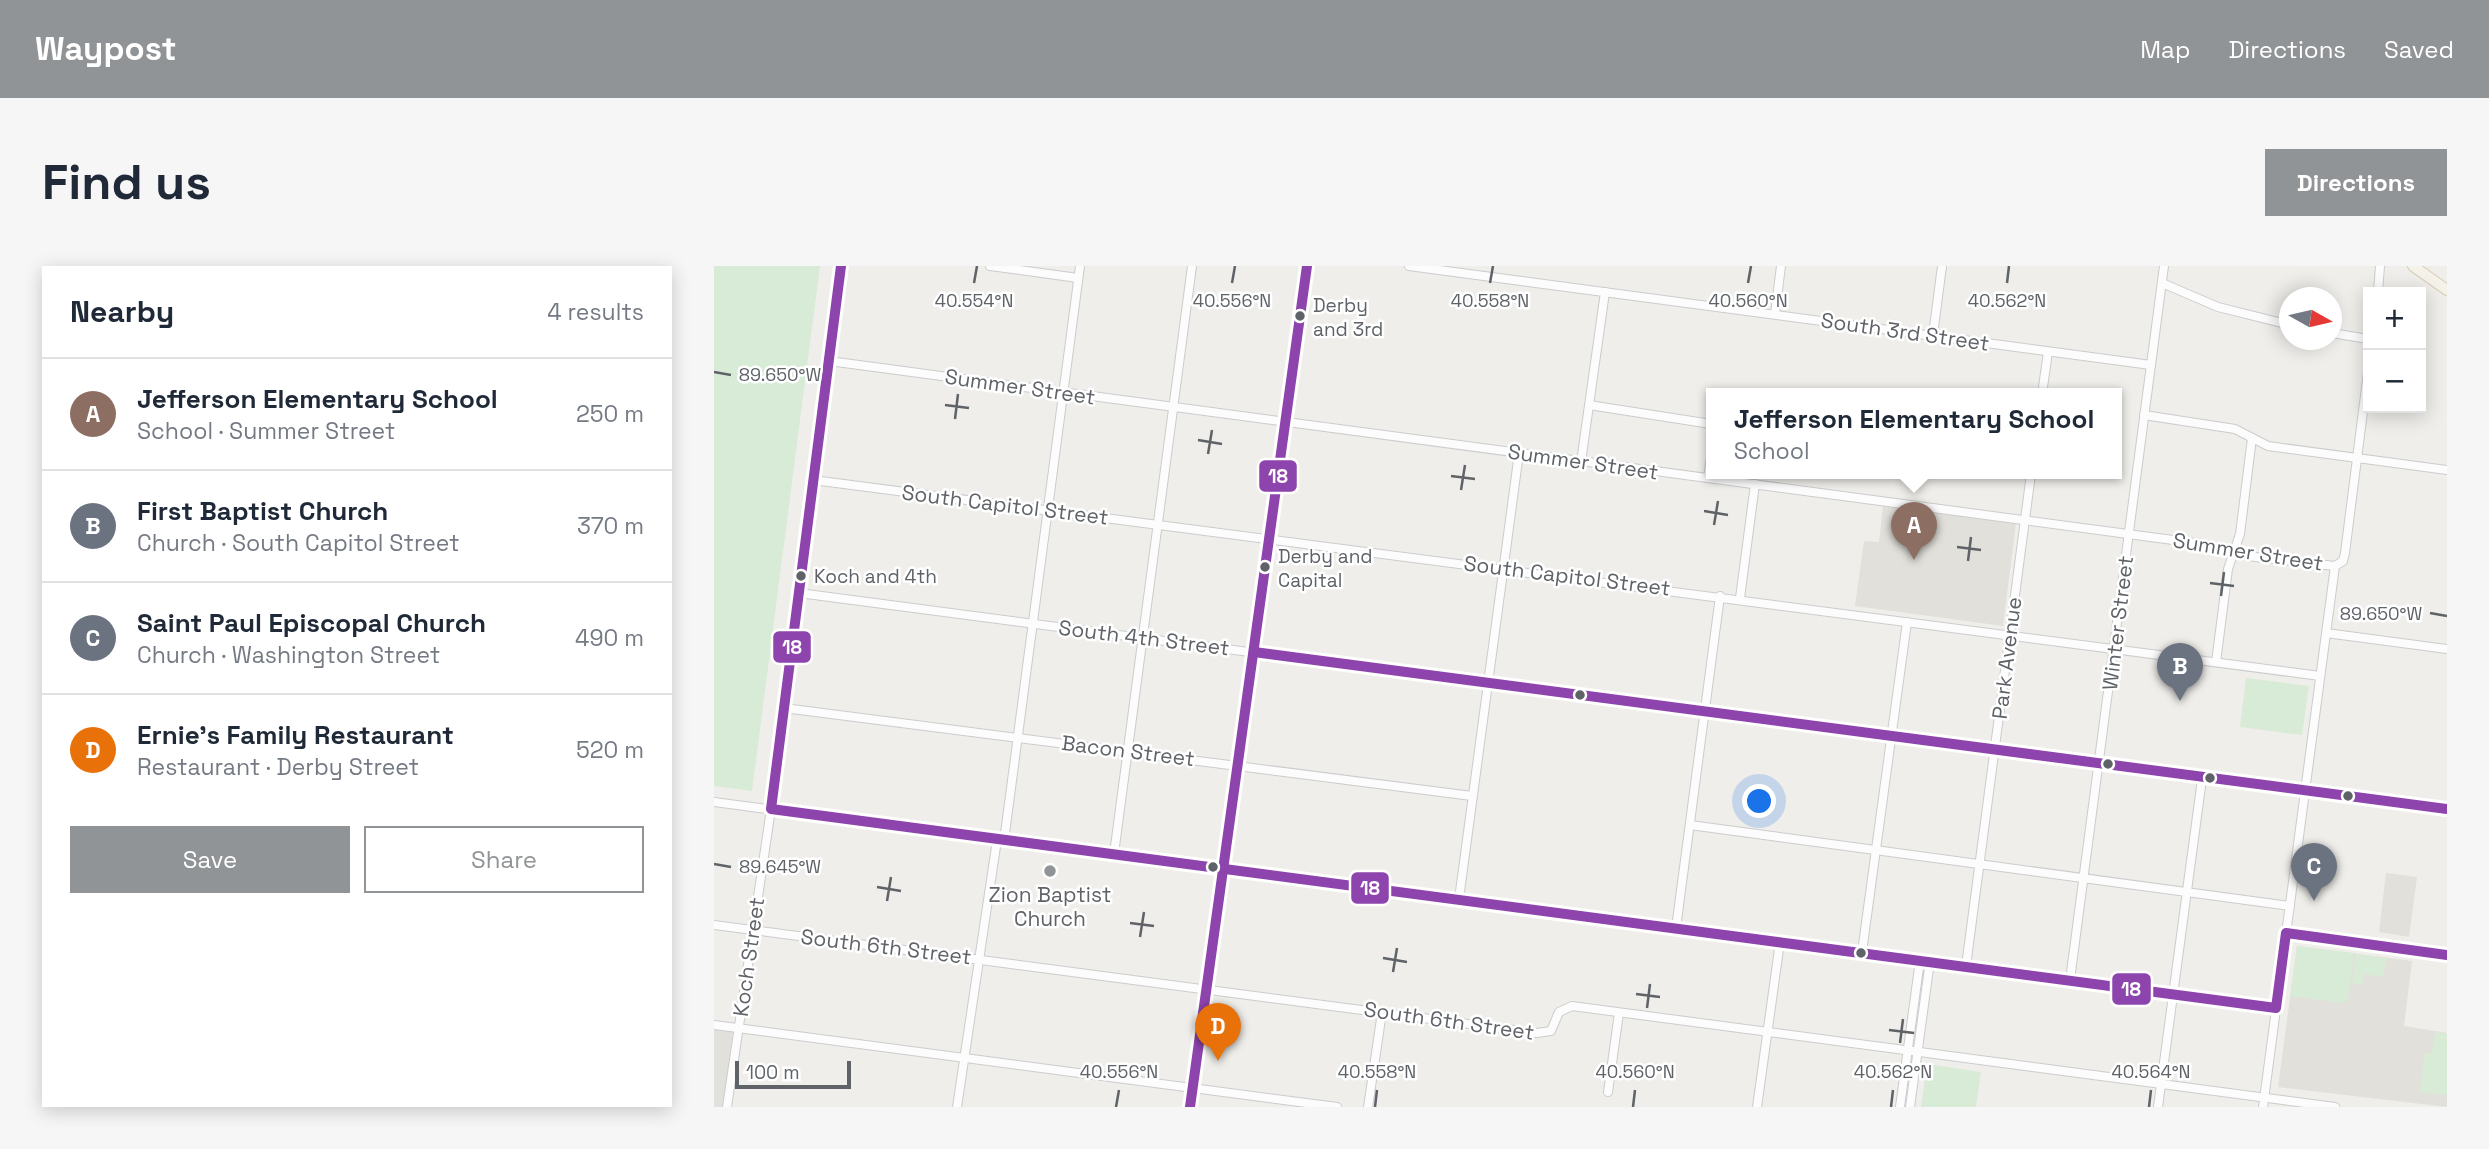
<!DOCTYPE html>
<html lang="en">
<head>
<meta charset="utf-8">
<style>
  body { margin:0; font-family:"Space Grotesk",sans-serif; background:#f6f6f7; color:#1f2937 }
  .controls { position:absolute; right:21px; top:21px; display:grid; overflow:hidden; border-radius:0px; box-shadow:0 4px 18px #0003 }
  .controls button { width:63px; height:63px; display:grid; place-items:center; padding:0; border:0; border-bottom:2px solid #e0e1e3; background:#fff; color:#1f2937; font:35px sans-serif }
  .compass { position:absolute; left:1565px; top:21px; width:63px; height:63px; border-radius:50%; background:#fff; box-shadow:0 4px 18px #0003; rotate:98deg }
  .scale { position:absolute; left:21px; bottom:18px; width:116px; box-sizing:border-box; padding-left:7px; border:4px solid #5f6368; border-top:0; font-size:19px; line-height:24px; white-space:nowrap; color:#5f6368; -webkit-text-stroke:5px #fff; paint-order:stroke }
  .you { position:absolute; left:1046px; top:536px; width:24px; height:24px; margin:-18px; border:5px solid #fff; border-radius:50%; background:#1a73e8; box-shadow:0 0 0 10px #1a73e833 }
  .badge { display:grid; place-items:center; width:46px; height:46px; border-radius:50%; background:#919496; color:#fff; font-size:23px; font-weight:700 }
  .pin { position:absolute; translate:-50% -58px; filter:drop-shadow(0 2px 4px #0008) }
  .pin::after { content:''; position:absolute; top:37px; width:24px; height:21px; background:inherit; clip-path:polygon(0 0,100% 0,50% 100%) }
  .popup { position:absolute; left:992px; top:122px; width:416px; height:91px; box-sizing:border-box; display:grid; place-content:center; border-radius:0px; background:#fff; filter:drop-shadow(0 2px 5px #0005); font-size:23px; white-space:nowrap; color:#747a83 }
  .popup b { font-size:26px; color:#1f2937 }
  .popup::after { content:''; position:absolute; left:50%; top:100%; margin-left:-14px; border:14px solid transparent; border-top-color:#fff }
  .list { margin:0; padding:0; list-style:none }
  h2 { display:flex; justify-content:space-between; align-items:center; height:91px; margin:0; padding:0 28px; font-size:30px }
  h2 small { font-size:23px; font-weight:400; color:#747a83 }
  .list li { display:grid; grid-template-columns:46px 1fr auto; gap:21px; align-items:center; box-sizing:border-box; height:112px; padding:0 28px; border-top:2px solid #e0e1e3 }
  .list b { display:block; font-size:26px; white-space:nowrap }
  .list p { margin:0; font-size:23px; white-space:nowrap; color:#747a83 }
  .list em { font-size:23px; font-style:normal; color:#747a83 }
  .actions { display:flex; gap:14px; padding:21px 28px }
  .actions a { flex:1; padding:16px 0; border:2px solid #919496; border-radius:0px; text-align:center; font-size:24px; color:#919496 }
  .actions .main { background:#919496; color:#fff }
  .map { position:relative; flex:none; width:1733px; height:841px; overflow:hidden; border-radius:0px }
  header { display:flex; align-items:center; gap:42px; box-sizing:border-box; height:98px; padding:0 35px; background:#919496; color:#fff }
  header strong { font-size:33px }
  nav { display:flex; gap:38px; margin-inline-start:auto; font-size:24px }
  .intro { display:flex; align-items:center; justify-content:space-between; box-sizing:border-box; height:168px; padding:0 42px }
  h1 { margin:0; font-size:49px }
  .button { padding:18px 32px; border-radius:0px; background:#919496; color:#fff; font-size:24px; font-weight:700 }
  main { display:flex; gap:42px; padding:0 42px }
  aside { flex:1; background:#fff; border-radius:0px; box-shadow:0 4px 18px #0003 }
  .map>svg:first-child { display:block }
</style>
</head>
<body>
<header>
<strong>Waypost</strong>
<nav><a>Map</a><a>Directions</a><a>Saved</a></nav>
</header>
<div class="intro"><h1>Find us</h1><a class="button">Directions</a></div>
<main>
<aside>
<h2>Nearby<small>4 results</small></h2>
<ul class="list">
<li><span class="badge" style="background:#8d6e63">A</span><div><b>Jefferson Elementary School</b><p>School · Summer Street</p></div><em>250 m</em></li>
<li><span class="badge" style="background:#6b7280">B</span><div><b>First Baptist Church</b><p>Church · South Capitol Street</p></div><em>370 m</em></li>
<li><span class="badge" style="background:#6b7280">C</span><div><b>Saint Paul Episcopal Church</b><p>Church · Washington Street</p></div><em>490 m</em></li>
<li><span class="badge" style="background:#e8710a">D</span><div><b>Ernie's Family Restaurant</b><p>Restaurant · Derby Street</p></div><em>520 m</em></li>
</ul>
<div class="actions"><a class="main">Save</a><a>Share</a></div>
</aside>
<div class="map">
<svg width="1733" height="841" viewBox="0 0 1733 841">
  <rect width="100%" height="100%" fill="#efeeea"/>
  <g fill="#e2e0da">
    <path d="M1169,240L1302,257L1289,360L1141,340L1150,275L1165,276Z"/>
    <path d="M1672,607L1703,611L1695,671L1665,666Z"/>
    <path d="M1583,680L1698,695L1690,760L1733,767V841L1564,821Z"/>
    <path d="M0,763L19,765L9,841H0Z"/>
  </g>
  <g fill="#d8ebd6">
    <path d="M0,0H106L38,525L0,520Z"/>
    <path d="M1532,412L1595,420L1588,469L1526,461Z"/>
    <path d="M1583,680L1640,687L1634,734L1630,737L1576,730Z"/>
    <path d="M1642,688L1673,692L1669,711L1650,708L1648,719L1638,717Z"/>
    <path d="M1721,766L1733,768V829L1706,826L1711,787H1718Z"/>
    <path d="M1213,798L1267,806L1262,841H1207Z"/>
  </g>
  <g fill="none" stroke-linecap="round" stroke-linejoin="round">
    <g stroke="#cbcccc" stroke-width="10">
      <g id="minor">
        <path d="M276,0L364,12"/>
        <path d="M695,0L1437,99"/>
        <path d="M1448,17L1504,41L1576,59"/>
        <path d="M1664,26L1666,0"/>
        <path d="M1061,48L1067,0"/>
        <path d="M1618,67L1654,73"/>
        <path d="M1219,69L1228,0"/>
        <path d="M115,95L1489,278L1533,290L1621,300"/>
        <path d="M1328,128L1334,86"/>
        <path d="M875,139L997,158"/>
        <path d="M1430,149L1521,163L1554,180L1733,204"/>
        <path d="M867,196L891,26"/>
        <path d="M994,212L997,191"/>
        <path d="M99,214L1606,410"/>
        <path d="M85,327L1733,543"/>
        <path d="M1026,332L1041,218"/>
        <path d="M1612,367L1733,383"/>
        <path d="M1502,396L1514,303L1526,268L1538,172"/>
        <path d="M70,442L758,530"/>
        <path d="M0,536L1562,742"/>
        <path d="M976,559L1576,640"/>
        <path d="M290,575L366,0"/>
        <path d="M400,588L478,0"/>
        <path d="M745,633L805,187"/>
        <path d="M0,659L823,767L837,765L845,746L858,740L1621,841"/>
        <path d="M962,662L1006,330"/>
        <path d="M1572,667L1733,689"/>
        <path d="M1148,686L1193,356"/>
        <path d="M1252,700L1317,208"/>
        <path d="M1356,714L1450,0"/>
        <path d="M0,759L623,841"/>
        <path d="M894,826L905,747"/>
        <path d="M13,841L57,543L127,0"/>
        <path d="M243,841L283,574"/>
        <path d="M654,841L668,746"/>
        <path d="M1043,841L1066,676"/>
        <path d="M1186,841L1206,694"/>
        <path d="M1196,841L1216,695"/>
        <path d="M1444,841L1488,513"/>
        <path d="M1549,841L1621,300L1629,295L1631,287L1654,106"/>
      </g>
    </g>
    <g stroke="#d7ceb8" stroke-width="12">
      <g id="major">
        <path d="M1699,0L1733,24"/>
        <path d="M476,841L593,0"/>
      </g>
    </g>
    <use href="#minor" stroke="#fdfcfc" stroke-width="8"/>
    <use href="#major" stroke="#f4f2e9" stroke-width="10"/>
    <g stroke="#fff" stroke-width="16">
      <g id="bus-1">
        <path d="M127,0L57,543L1562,742L1572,667L1733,689"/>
        <path d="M540,386L1733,543"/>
        <path d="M476,841L593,0"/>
      </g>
    </g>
    <use href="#bus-1" stroke="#8e44ad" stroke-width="10"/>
  </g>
  <path fill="none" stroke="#5f6368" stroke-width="2.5" d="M260,17L263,0M518,17L521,0M776,17L779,0M1034,17L1037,0M1293,17L1295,0M0,106L17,109M231,139L255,142M241,153L244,128M484,174L508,178M494,188L498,164M737,210L761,213M747,224L751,199M990,245L1014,249M1000,259L1004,235M1243,281L1267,284M1254,295L1257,271M1496,317L1520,320M1507,330L1510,306M1716,347L1733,350M0,598L17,601M163,621L187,625M173,635L177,611M416,657L440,660M426,671L430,646M669,692L693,696M679,706L683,682M922,728L946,731M933,742L936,718M1175,764L1200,767M1186,777L1189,753M402,841L405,824M661,841L663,824M919,841L921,824M1177,841L1179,824M1435,841L1437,824"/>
  <g fill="#5f6368" stroke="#fff" stroke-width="2.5">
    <circle cx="586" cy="50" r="6"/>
    <circle cx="551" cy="301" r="6"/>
    <circle cx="87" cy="310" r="6"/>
    <circle cx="866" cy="429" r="6"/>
    <circle cx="1394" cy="498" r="6"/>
    <circle cx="1496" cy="512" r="6"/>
    <circle cx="1634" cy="530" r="6"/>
    <circle cx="499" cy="601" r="6"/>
    <circle cx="1147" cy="687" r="6"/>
  </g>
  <circle fill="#919496" stroke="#fff" stroke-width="2.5" cx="336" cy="605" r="7"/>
  <g text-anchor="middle" stroke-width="5" stroke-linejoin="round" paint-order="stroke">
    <g font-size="19" fill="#5f6368" stroke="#fff" text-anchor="start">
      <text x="599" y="46">Derby<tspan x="599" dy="24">and 3rd</tspan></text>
      <text x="564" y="297">Derby and<tspan x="564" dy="24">Capital</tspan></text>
      <text x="100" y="317">Koch and 4th</text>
    </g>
    <g font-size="21" fill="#5f6368" stroke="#fff">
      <text transform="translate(1191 66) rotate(8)" y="7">South 3rd Street</text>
      <text transform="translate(306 121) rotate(8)" y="7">Summer Street</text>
      <text transform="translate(869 196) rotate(8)" y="7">Summer Street</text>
      <text transform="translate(291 239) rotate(7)" y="7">South Capitol Street</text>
      <text transform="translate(1534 286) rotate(9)" y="7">Summer Street</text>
      <text transform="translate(853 310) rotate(7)" y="7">South Capitol Street</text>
      <text transform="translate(1404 357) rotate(-83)" y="7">Winter Street</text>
      <text transform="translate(430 372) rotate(7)" y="7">South 4th Street</text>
      <text transform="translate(1293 392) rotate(-83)" y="7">Park Avenue</text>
      <text transform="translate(414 485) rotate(7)" y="7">Bacon Street</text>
      <text transform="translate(172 681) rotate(7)" y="7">South 6th Street</text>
      <text transform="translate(35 691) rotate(-82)" y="7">Koch Street</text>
      <text transform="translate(735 755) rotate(8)" y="7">South 6th Street</text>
    </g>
    <g font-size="21" fill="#5f6368" stroke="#fff">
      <text x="336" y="636">Zion Baptist<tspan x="336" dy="24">Church</tspan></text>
    </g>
  </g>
  <g font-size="18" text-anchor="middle" fill="#5f6368" stroke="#fff" stroke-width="5" stroke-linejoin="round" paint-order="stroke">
    <text x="260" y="41">40.554°N</text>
    <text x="518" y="41">40.556°N</text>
    <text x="776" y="41">40.558°N</text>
    <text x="1034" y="41">40.560°N</text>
    <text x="1293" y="41">40.562°N</text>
    <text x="66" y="115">89.650°W</text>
    <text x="1667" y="354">89.650°W</text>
    <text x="66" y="607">89.645°W</text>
    <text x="405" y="812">40.556°N</text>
    <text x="663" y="812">40.558°N</text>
    <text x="921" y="812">40.560°N</text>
    <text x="1179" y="812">40.562°N</text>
    <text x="1437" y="812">40.564°N</text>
  </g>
  <g stroke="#fff" stroke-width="2.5">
    <rect x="544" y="193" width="40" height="34" rx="7" fill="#8e44ad"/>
    <rect x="58" y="364" width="40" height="34" rx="7" fill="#8e44ad"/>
    <rect x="636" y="605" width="40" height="34" rx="7" fill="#8e44ad"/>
    <rect x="1397" y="706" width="41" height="34" rx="7" fill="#8e44ad"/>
  </g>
  <g font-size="19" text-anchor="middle" font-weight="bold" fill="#fff">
    <text x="564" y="217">18</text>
    <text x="78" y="388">18</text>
    <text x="656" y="629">18</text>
    <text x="1417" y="730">18</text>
  </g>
</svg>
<div class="controls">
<button>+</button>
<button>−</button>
</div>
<svg class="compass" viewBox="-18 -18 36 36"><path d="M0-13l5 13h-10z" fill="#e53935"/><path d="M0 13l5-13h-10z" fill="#747a83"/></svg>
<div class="scale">100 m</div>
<div class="you"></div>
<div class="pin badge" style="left:1200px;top:294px;background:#8d6e63">A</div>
<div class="popup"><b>Jefferson Elementary School</b>School</div>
<div class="pin badge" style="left:1466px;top:435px;background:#6b7280">B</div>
<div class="pin badge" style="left:1600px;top:635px;background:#6b7280">C</div>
<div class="pin badge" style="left:504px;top:795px;background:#e8710a">D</div>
</div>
</main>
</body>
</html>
